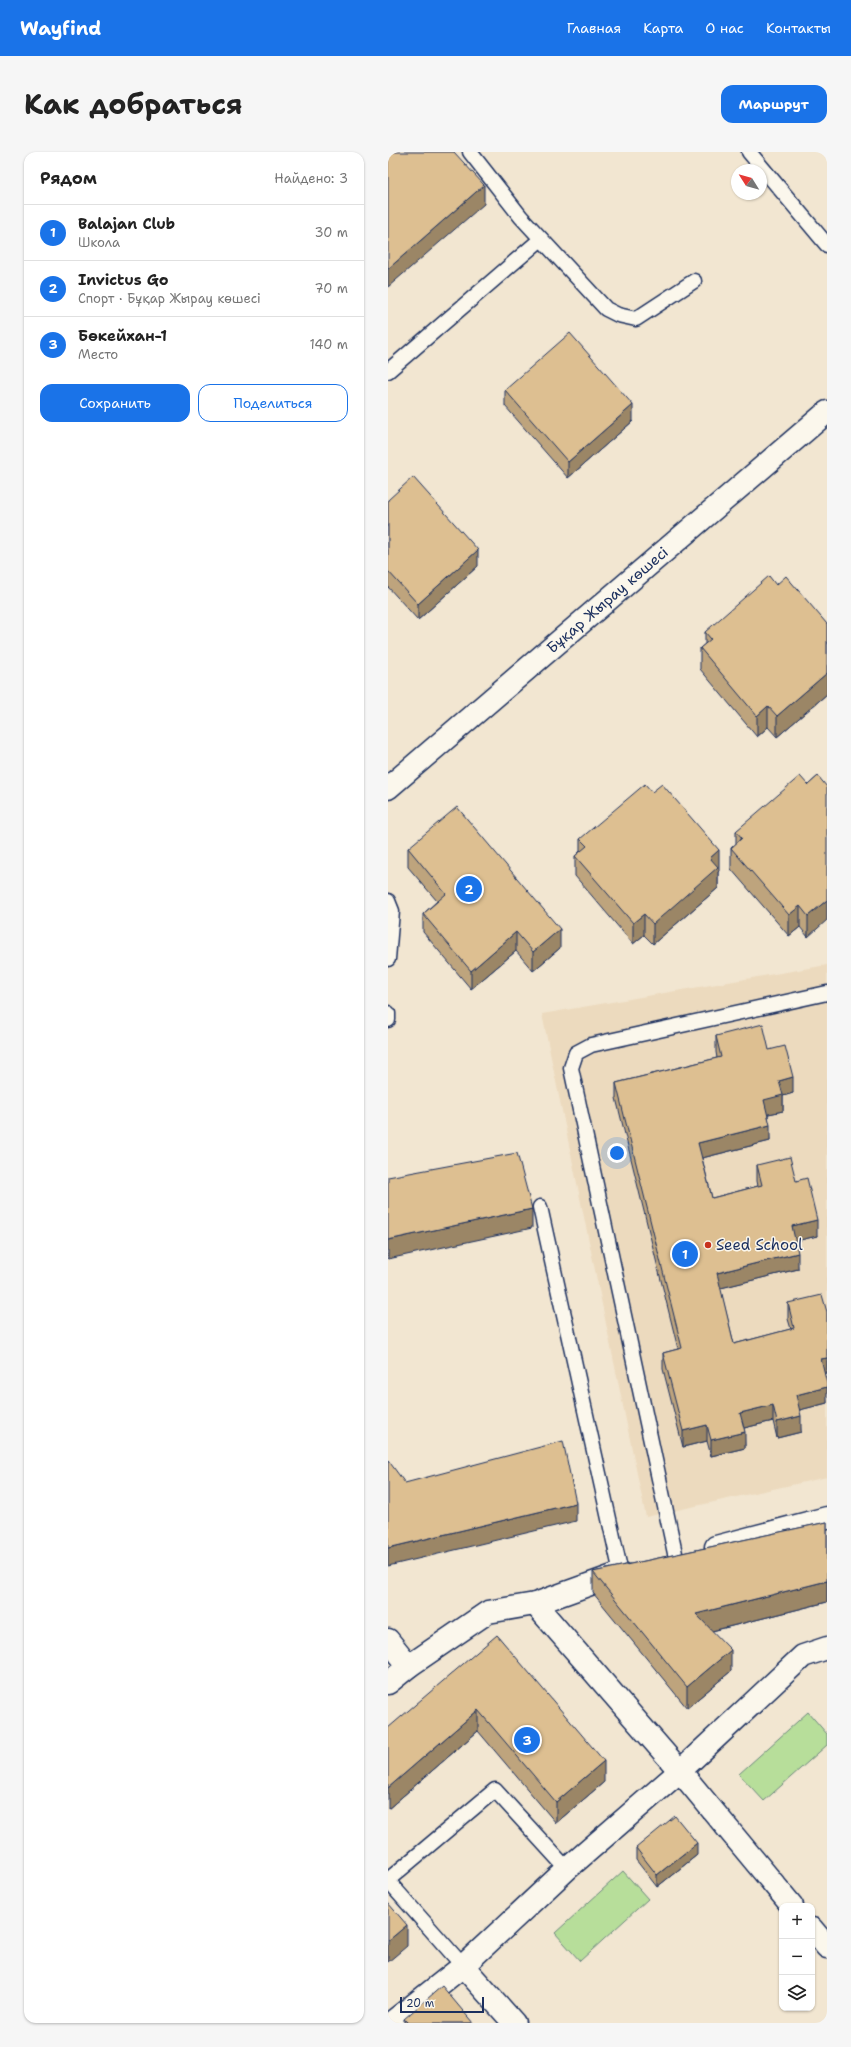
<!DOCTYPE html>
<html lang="ru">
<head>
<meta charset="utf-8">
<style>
  body { margin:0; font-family:"Shantell Sans",sans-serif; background:#f6f6f6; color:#222 }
  .controls { position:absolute; right:12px; bottom:12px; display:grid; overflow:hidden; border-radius:8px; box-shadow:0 1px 3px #0004 }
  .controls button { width:36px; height:36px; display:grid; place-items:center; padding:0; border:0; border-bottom:1px solid #e0e0e0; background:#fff; color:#222; font:20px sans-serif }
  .compass { position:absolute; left:343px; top:12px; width:36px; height:36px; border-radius:50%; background:#fff; box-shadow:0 1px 3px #0004; rotate:307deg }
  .scale { position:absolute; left:12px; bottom:10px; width:84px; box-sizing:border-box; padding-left:4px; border:2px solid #1b2f5e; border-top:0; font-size:11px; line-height:14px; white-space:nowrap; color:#1b2f5e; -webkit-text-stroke:3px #fbf7ec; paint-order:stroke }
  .you { position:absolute; left:229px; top:1001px; width:14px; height:14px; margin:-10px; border:3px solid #fff; border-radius:50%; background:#1a73e8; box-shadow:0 0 0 6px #1a73e833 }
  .badge { display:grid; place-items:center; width:26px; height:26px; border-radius:50%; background:#1a73e8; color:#fff; font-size:13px; font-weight:700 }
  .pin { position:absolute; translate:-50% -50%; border:2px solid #fff; box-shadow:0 1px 4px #0006 }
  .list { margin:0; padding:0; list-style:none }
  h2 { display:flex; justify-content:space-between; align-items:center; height:52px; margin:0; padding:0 16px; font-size:17px }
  h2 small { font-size:13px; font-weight:400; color:#767676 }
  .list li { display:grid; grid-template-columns:26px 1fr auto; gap:12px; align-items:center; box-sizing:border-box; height:56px; padding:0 16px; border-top:1px solid #e0e0e0 }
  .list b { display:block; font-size:15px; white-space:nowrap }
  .list p { margin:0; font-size:13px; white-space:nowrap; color:#767676 }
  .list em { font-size:13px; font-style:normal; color:#767676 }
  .actions { display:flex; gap:8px; padding:12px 16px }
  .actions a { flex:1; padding:9px 0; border:1px solid #1a73e8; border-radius:12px; text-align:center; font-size:14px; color:#1a73e8 }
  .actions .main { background:#1a73e8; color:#fff }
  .icon { flex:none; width:22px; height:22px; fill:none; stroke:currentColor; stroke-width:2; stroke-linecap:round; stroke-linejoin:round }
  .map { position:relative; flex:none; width:439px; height:1871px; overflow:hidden; border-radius:12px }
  header { display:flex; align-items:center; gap:24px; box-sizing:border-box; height:56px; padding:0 20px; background:#1a73e8; color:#fff }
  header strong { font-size:19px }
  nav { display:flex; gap:22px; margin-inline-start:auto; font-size:14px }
  .intro { display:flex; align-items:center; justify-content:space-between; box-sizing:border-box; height:96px; padding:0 24px }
  h1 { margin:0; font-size:28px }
  .button { padding:10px 18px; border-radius:12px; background:#1a73e8; color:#fff; font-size:14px; font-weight:700 }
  main { display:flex; gap:24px; padding:0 24px }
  aside { flex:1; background:#fff; border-radius:12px; box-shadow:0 1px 3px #0004 }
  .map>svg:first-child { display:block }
</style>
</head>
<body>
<header>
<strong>Wayfind</strong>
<nav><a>Главная</a><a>Карта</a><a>О нас</a><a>Контакты</a></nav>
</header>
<div class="intro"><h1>Как добраться</h1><a class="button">Маршрут</a></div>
<main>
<aside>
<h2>Рядом<small>Найдено: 3</small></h2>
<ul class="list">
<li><span class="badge">1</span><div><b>Balajan Club</b><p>Школа</p></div><em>30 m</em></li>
<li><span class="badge">2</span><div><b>Invictus Go</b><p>Спорт · Бұқар Жырау көшесі</p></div><em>70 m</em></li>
<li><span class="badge">3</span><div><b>Бөкейхан-1</b><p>Место</p></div><em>140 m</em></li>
</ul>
<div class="actions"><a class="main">Сохранить</a><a>Поделиться</a></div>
</aside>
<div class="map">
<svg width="439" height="1871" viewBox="0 0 439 1871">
  <rect width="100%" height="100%" fill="#f2e6d1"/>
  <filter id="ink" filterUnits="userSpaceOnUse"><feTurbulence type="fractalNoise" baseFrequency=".025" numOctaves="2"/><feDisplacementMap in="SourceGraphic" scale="8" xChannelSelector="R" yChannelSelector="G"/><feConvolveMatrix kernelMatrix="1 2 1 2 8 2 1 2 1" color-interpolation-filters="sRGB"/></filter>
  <g filter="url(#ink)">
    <path fill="#ecdabe" d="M439,813V1325L258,1365L154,862Z"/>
    <g fill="#b7de9a" stroke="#69867c">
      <path d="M420,1560L439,1582V1593L376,1649L351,1622Z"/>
      <path d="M235,1719L260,1747L192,1809L167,1781Z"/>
    </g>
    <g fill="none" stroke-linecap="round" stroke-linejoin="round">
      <g stroke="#1b2f5e" stroke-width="17">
        <g id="lane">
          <path d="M82,0L133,65L218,157L230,163L248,167L306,129"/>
          <path d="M361,0L439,93"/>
          <path d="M0,219L153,87"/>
          <path d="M0,749L4,759L0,807"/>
          <path d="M0,861V868"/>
          <path d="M152,1055L233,1421"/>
          <path d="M288,1406L183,916L188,901L203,893L439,841"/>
          <path d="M0,1728L107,1638L179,1717"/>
          <path d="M0,1729L75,1814"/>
        </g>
      </g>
      <g stroke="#1b2f5e" stroke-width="25">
        <g id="street">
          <path d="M328,1395L439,1366"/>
          <path d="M147,1452L292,1619L404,1754"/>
          <path d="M0,1488L21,1514"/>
          <path d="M0,1531L21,1514L100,1460L147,1452L233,1421"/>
          <path d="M424,1777L439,1795"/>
          <path d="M75,1814L126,1871"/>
          <path d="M3,1871L75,1814L179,1717L292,1619L415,1504L439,1496"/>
        </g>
      </g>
      <g stroke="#1b2f5e" stroke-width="25">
        <g id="secondary">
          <path id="s1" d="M0,636L439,260"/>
        </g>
      </g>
      <use href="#lane" stroke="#fbf7ec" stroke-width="14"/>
      <use href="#street" stroke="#fbf7ec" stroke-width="22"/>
      <use href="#secondary" stroke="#fbf7ec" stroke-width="22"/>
    </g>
    <g fill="#bea47d" stroke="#1b2f5e">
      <path d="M117,238L245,269L180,326L117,254Z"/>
      <path d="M0,348L90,414L30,468L0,435Z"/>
      <path d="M388,433L439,472V542L389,585L380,575L369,585L312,517V496L317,492V480Z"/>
      <path d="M430,624L420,785L412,775L401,784L343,717V696L348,692V679L420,633Z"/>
      <path d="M192,687L331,719L330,720V736L265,792L256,783L245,792L187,724V704L192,699Z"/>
      <path d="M20,696L172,796L145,819L128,799L83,837L35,780V762L49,749L20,715Z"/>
      <path d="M328,884L381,898L405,941L395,944V959L380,962L382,989L314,1006L324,1046L370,1034L369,1029V1013L408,1029L429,1084L407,1089L410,1117L332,1136L346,1192L403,1177L400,1167V1151L439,1160V1221L436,1222L439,1251L411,1258L413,1280L389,1286L385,1269L356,1276L357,1296L323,1304L319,1289L295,1295L275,1217V1201L290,1197L228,946V931L329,906L328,900Z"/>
      <path d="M439,1370V1450L324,1479L343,1519L299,1556L205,1441V1420Z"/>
      <path d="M109,1483L216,1630L168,1671L90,1579L0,1657Z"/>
      <path d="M248,1696L309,1703L269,1735L248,1708Z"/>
      <path d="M16,1867L85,1871H16Z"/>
    </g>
    <g fill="#9b8666" stroke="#1b2f5e">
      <path d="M96,33V52L0,135V117Z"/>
      <path d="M245,253V269L180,326V310Z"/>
      <path d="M90,398V414L30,468V452Z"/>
      <path d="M439,521V542L389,585V564Z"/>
      <path d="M380,554V575L369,585V564Z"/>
      <path d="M331,698V719L330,720V736L265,792V772L322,706Z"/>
      <path d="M439,748V768L420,785V764Z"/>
      <path d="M412,754V775L401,784V763Z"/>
      <path d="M256,762V783L245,792V771Z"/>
      <path d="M172,777V796L145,819V800Z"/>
      <path d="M128,780V799L83,837V819Z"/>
      <path d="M405,925V941L395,944V959L376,963V948L391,929Z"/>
      <path d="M382,973V989L310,1007V991Z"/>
      <path d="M144,1057V1076L0,1107V1088Z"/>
      <path d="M429,1068V1084L404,1090V1074Z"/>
      <path d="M410,1101V1117L329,1137V1121Z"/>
      <path d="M439,1206V1221L433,1223V1207Z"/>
      <path d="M439,1235V1251L408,1259V1243Z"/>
      <path d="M385,1253V1269L352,1277V1261Z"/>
      <path d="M413,1264V1280L389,1286V1270Z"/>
      <path d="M319,1273V1289L295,1295V1279Z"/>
      <path d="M357,1280V1296L323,1304V1288Z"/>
      <path d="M188,1351V1369L0,1414V1396Z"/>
      <path d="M439,1429V1450L308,1483V1462Z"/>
      <path d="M343,1498V1519L299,1556V1535Z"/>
      <path d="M90,1558V1579L0,1657V1636Z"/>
      <path d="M216,1609V1630L168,1671V1650Z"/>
      <path d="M309,1691V1703L269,1735V1723Z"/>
      <path d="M19,1773V1794L0,1810V1789Z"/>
    </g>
    <g fill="#ddbf91" stroke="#1b2f5e">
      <path d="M0,0H66L96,33L0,117Z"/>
      <path d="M182,181L245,253L180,310L117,238Z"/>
      <path d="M25,325L90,398L30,452L0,419V348Z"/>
      <path d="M381,424L388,433L398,424L439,472V521L389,564L380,554L369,564L312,496L323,487L317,480Z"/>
      <path d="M412,624L420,633L430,624L439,635V748L420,764L412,754L401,763L343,696L354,686L348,679Z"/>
      <path d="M257,632L264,640L274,632L331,698L322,706L330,715L265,772L256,762L245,771L187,704L199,694L192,687Z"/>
      <path d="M69,655L172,777L145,800L128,780L83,819L35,762L58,742L20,696Z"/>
      <path d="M375,872L381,898L397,894L405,925L391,929L395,943L376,948L382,973L310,991L324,1046L374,1033L369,1013L402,1005L408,1029L419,1026L429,1068L404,1074L410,1101L329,1121L346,1192L406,1176L400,1151L434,1143L439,1160V1206L433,1207L439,1232V1235L408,1243L413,1264L389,1270L385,1253L352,1261L357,1280L323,1288L319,1273L295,1279L275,1201L294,1196L228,931L333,905L328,884Z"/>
      <path d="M129,1001L144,1057L0,1088V1025Z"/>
      <path d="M175,1289L188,1351L0,1396V1308L17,1331Z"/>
      <path d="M439,1370V1429L308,1462L343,1498L299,1535L205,1420Z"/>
      <path d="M109,1483L216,1609L168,1650L90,1558L0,1636V1576Z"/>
      <path d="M287,1664L309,1691L269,1723L248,1696Z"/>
      <path d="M0,1751L19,1773L0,1789Z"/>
      <path d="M54,1834L85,1871H20L16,1867Z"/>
    </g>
  </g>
  <circle fill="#c8321e" stroke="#fbf7ec" stroke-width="1.5" cx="320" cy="1093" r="4"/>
  <g text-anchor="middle" stroke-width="3" stroke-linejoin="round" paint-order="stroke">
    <g font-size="15" fill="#1b2f5e" stroke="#fbf7ec">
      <text dy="5" stroke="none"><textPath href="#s1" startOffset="289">Бұқар Жырау көшесі</textPath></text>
    </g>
    <g font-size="15" fill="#1b2f5e" stroke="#fbf7ec" text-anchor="start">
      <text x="328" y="1098">Seed School</text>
    </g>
  </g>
</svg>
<div class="controls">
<button>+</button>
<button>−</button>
<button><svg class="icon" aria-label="layers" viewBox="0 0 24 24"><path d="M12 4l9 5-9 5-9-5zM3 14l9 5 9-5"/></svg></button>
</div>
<svg class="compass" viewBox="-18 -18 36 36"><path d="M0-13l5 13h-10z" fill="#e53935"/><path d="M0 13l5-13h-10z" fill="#767676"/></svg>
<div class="scale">20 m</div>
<div class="you"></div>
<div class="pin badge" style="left:297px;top:1102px">1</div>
<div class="pin badge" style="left:81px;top:737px">2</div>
<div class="pin badge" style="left:139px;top:1588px">3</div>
</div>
</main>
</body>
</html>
